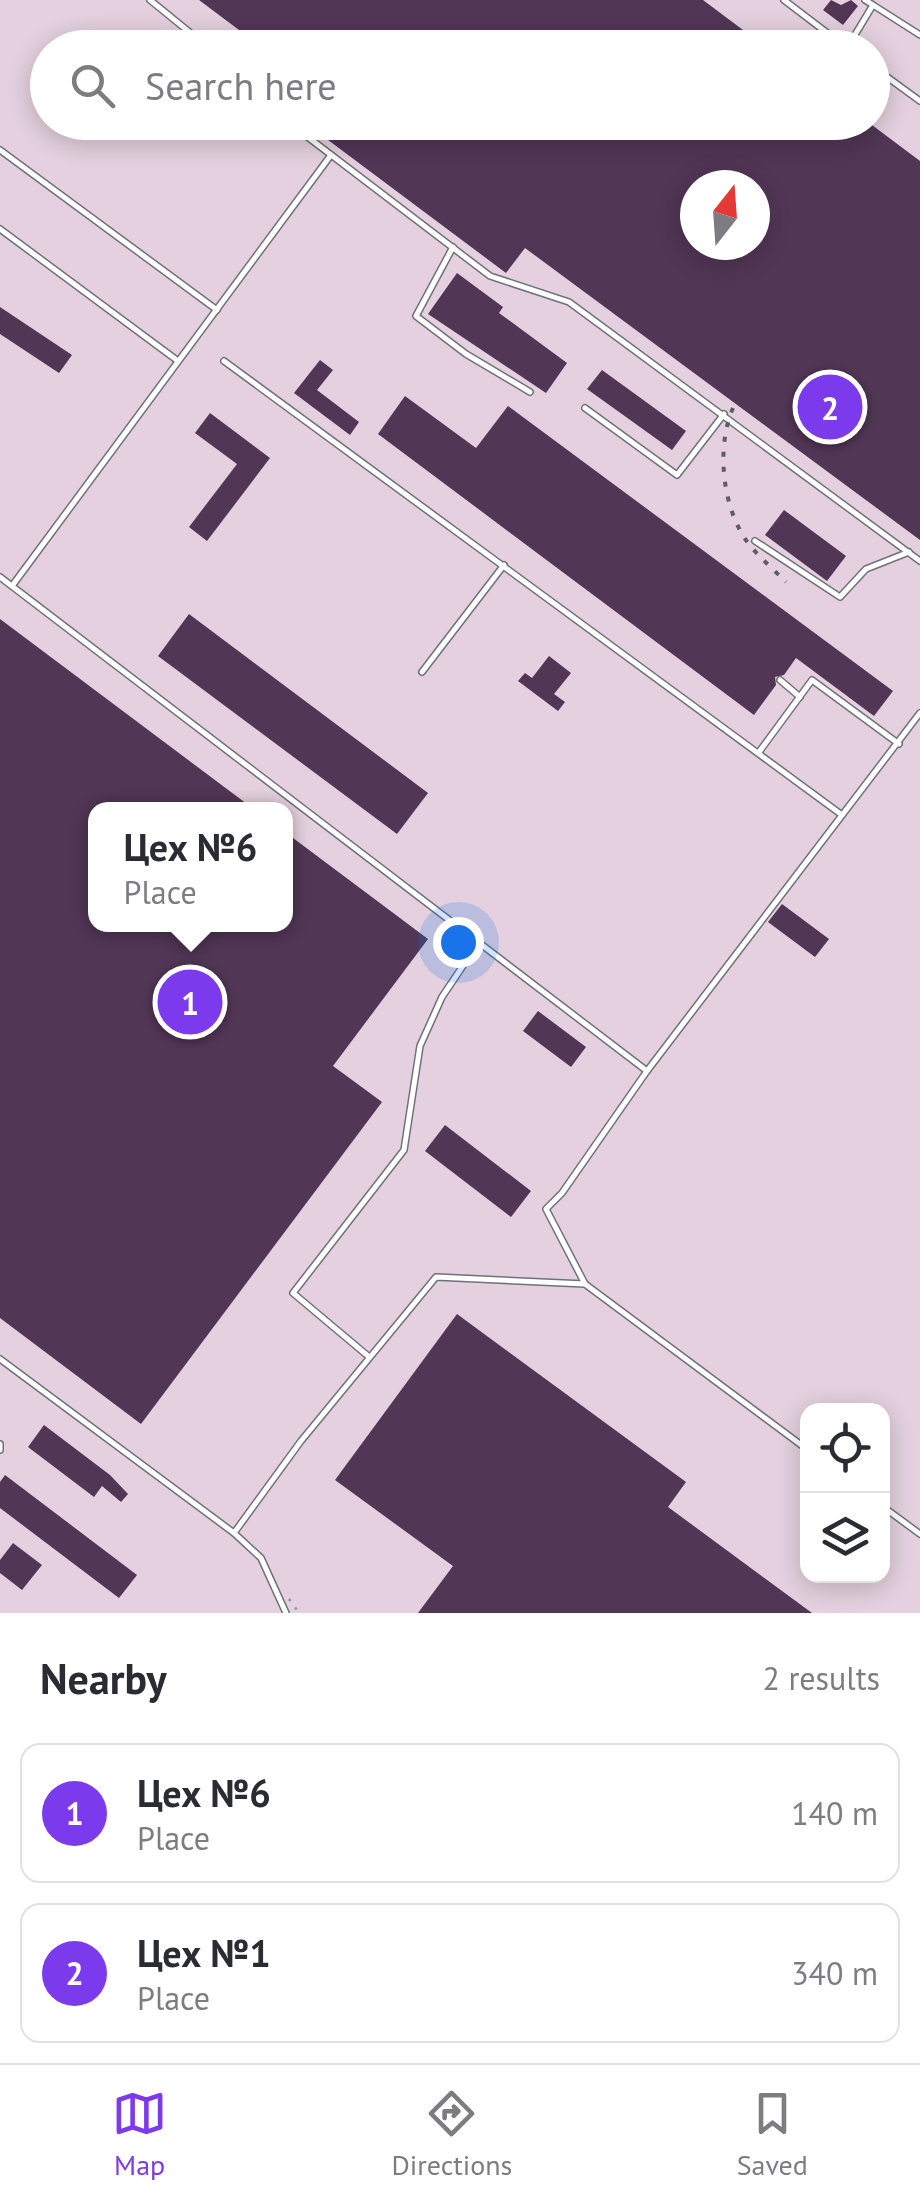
<!DOCTYPE html>
<html lang="en">
<head>
<meta charset="utf-8">
<style>
  body { margin:0; font-family:"PT Sans",sans-serif; background:#f2f2f3; color:#2b2b33 }
  .controls { position:absolute; right:30px; bottom:30px; display:grid; overflow:hidden; border-radius:20px; box-shadow:0 5px 25px #0003 }
  .controls button { width:90px; height:90px; display:grid; place-items:center; padding:0; border:0; border-bottom:2px solid #e1e1e2; background:#fff; color:#2b2b33; font:50px sans-serif }
  .compass { position:absolute; left:680px; top:170px; width:90px; height:90px; border-radius:50%; background:#fff; box-shadow:0 5px 25px #0003; rotate:17deg }
  .you { position:absolute; left:458px; top:942px; width:35px; height:35px; margin:-25px; border:8px solid #fff; border-radius:50%; background:#1a73e8; box-shadow:0 0 0 15px #1a73e833 }
  .badge { display:grid; place-items:center; width:65px; height:65px; border-radius:50%; background:#7c3aed; color:#fff; font-size:32px; font-weight:700 }
  .pin { position:absolute; translate:-50% -50%; border:5px solid #fff; box-shadow:0 2px 10px #0006 }
  .popup { position:absolute; left:88px; top:802px; width:205px; height:130px; box-sizing:border-box; display:grid; place-content:center; border-radius:20px; background:#fff; filter:drop-shadow(0 2px 8px #0005); font-size:32px; white-space:nowrap; color:#7c7c81 }
  .popup b { font-size:38px; color:#2b2b33 }
  .popup::after { content:''; position:absolute; left:50%; top:100%; margin-left:-20px; border:20px solid transparent; border-top-color:#fff }
  .list { margin:0; padding:0; list-style:none }
  h2 { display:flex; justify-content:space-between; align-items:center; height:130px; margin:0; padding:0 40px; font-size:42px }
  h2 small { font-size:32px; font-weight:400; color:#7c7c81 }
  .list li { display:grid; grid-template-columns:65px 1fr auto; gap:30px; align-items:center; box-sizing:border-box; height:140px; margin:0 20px 20px; padding:0 20px; border:2px solid #e1e1e2; border-radius:20px }
  .list b { display:block; font-size:38px; white-space:nowrap }
  .list p { margin:0; font-size:32px; white-space:nowrap; color:#7c7c81 }
  .list em { font-size:32px; font-style:normal; color:#7c7c81 }
  .icon { flex:none; width:55px; height:55px; fill:none; stroke:currentColor; stroke-width:2; stroke-linecap:round; stroke-linejoin:round }
  .map { position:relative; flex:none; width:920px; height:1613px; overflow:hidden }
  .search { position:absolute; background:#fff; box-shadow:0 5px 25px #0003; left:30px; right:30px; top:30px; height:110px; display:flex; align-items:center; gap:25px; box-sizing:border-box; padding:0 35px; border-radius:55px; color:#7c7c81; font-size:38px }
  .sheet { height:450px; background:#fff }
  nav { display:flex; justify-content:space-around; align-items:center; box-sizing:border-box; height:140px; border-top:2px solid #e1e1e2; background:#fff; font-size:28px; color:#7c7c81 }
  nav a { display:grid; justify-items:center; gap:5px }
  nav .on { color:#7c3aed }
  .map>svg:first-child { display:block }
</style>
</head>
<body>
<div class="map">
<svg width="920" height="1613" viewBox="0 0 920 1613">
  <rect width="100%" height="100%" fill="#dee1e7"/>
  <path fill="#e4d0de" fill-rule="evenodd" d="M0,0H920V1613H0ZM48,48H872V122H48ZM695,185H755V245H695ZM95,810H285V924H95ZM808,1410H882V1576H808Z"/>
  <g fill="#513655" fill-rule="evenodd">
    <path d="M199,0H703L767,48H263Z"/>
    <path d="M831,0L841,5L851,0L858,6L843,25L823,10Z"/>
    <path d="M304,122H868L920,161V540L525,248L506,273ZM695,185H755V245H695Z"/>
    <path d="M457,273L503,307L499,313L567,363L546,393L428,314Z"/>
    <path d="M0,307L72,355L59,373L0,334Z"/>
    <path d="M320,360L333,370L317,390L359,422L350,435L294,393Z"/>
    <path d="M602,370L686,431L672,450L587,389Z"/>
    <path d="M405,396L476,448L508,406L893,691L874,716L796,658L784,675L775,677L776,685L754,715L378,434Z"/>
    <path d="M210,413L270,458L207,541L189,527L237,464L195,433Z"/>
    <path d="M784,510L846,556L827,581L765,535Z"/>
    <path d="M189,614L428,793L397,834L158,656Z"/>
    <path d="M0,619L255,810H95V924H285V832L428,939L333,1066L382,1102L141,1424L0,1318Z"/>
    <path d="M549,656L571,673L554,694L565,702L558,711L518,681L525,673L532,678Z"/>
    <path d="M782,904L829,939L815,957L768,922Z"/>
    <path d="M538,1011L586,1047L571,1067L523,1031Z"/>
    <path d="M445,1125L531,1191L511,1217L425,1151Z"/>
    <path d="M457,1314L686,1482L668,1507L812,1613H418L453,1566L335,1480Z"/>
    <path d="M44,1425L110,1475L128,1494L121,1502L102,1486L94,1497L28,1447Z"/>
    <path d="M5,1475L137,1575L119,1598L0,1508V1482Z"/>
    <path d="M13,1543L42,1565L22,1590L0,1573V1560Z"/>
  </g>
  <g fill="none" stroke-linecap="round" stroke-linejoin="round">
    <g stroke="#6f7278" stroke-width="8">
      <g id="service">
        <path d="M150,0L209,48"/>
        <path d="M784,0L847,48L873,5L865,0"/>
        <path d="M873,5L920,35"/>
        <path d="M872,66L920,101"/>
        <path d="M288,122L490,276L569,302L920,561"/>
        <path d="M0,150L217,310"/>
        <path d="M0,229L178,361"/>
        <path d="M453,247L416,316L466,354L530,392"/>
        <path d="M224,361L842,815"/>
        <path d="M585,408L677,475L724,414"/>
        <path d="M755,541L840,597L866,569L909,552"/>
        <path d="M0,577L647,1071"/>
        <path d="M12,586L331,155"/>
        <path d="M422,672L504,565"/>
        <path d="M780,680L800,697"/>
        <path d="M759,752L812,680L899,744"/>
        <path d="M368,1356L293,1293L404,1150L420,1046L442,997L479,942"/>
        <path d="M0,1359L234,1533L261,1558L286,1613"/>
        <path d="M0,1444V1450"/>
        <path d="M808,1450L585,1284L546,1209L562,1193L647,1071L920,713"/>
        <path d="M882,1506L920,1534"/>
        <path d="M234,1533L301,1441L436,1277L585,1284"/>
      </g>
    </g>
    <path stroke="#919397" stroke-width="2.5" stroke-dasharray="2.5 8" stroke-linecap="butt" d="M289,1599L299,1613"/>
    <use href="#service" stroke="#fff" stroke-width="5"/>
    <path stroke="#5c5e61" stroke-width="4" stroke-dasharray="5 10" stroke-linecap="butt" d="M733,408C716,447 722,508 748,543C759,557 774,570 786,582"/>
  </g>
</svg>
<div class="controls">
<button><svg class="icon" aria-label="locate" viewBox="0 0 24 24"><circle cx="12" cy="12" r="6"/><path d="M12 2v4M12 18v4M2 12h4M18 12h4"/></svg></button>
<button><svg class="icon" aria-label="layers" viewBox="0 0 24 24"><path d="M12 4l9 5-9 5-9-5zM3 14l9 5 9-5"/></svg></button>
</div>
<svg class="compass" viewBox="-18 -18 36 36"><path d="M0-13l5 13h-10z" fill="#e53935"/><path d="M0 13l5-13h-10z" fill="#7c7c81"/></svg>
<div class="you"></div>
<div class="pin badge" style="left:190px;top:1002px">1</div>
<div class="popup"><b>Цех №6</b>Place</div>
<div class="pin badge" style="left:830px;top:407px">2</div>
<div class="search"><svg class="icon" aria-label="search" viewBox="0 0 24 24"><circle cx="10" cy="10" r="6"/><path d="M15 15l6 6"/></svg>Search here</div>
</div>
<section class="sheet">
<h2>Nearby<small>2 results</small></h2>
<ul class="list">
<li><span class="badge">1</span><div><b>Цех №6</b><p>Place</p></div><em>140 m</em></li>
<li><span class="badge">2</span><div><b>Цех №1</b><p>Place</p></div><em>340 m</em></li>
</ul>
</section>
<nav>
<a class="on"><svg class="icon" aria-label="map" viewBox="0 0 24 24"><path d="M3 6l6-2 6 2 6-2v14l-6 2-6-2-6 2zM9 4v14M15 6v14"/></svg>Map</a>
<a><svg class="icon" aria-label="directions" viewBox="0 0 24 24"><path d="M12 3l9 9-9 9-9-9zM9 14v-3h6M13 9l2 2-2 2"/></svg>Directions</a>
<a><svg class="icon" aria-label="saved" viewBox="0 0 24 24"><path d="M7 4h10v16l-5-4-5 4z"/></svg>Saved</a>
</nav>
</body>
</html>
